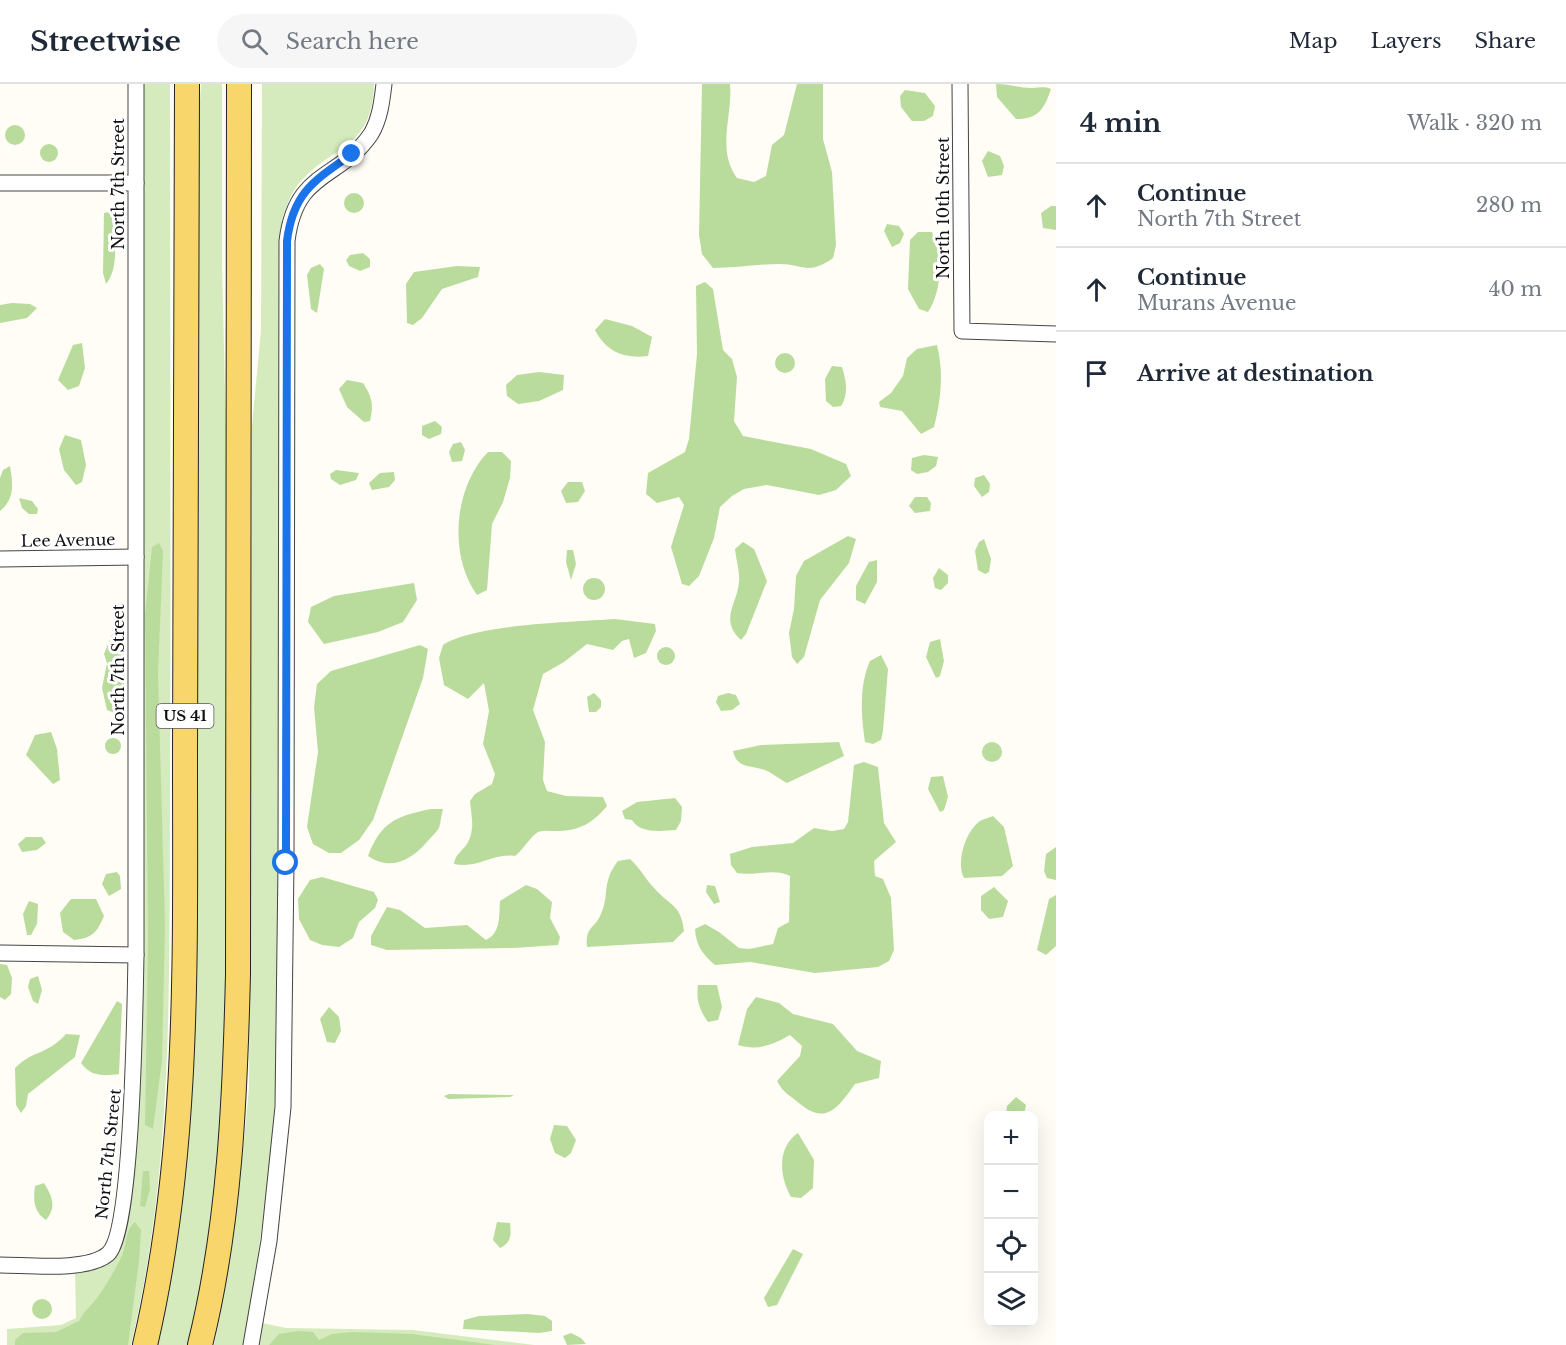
<!DOCTYPE html>
<html lang="en">
<head>
<meta charset="utf-8">
<style>
  body { margin:0; font-family:"Libre Baskerville",serif; background:#f6f6f7; color:#1f2937 }
  .controls { position:absolute; right:18px; bottom:18px; display:grid; overflow:hidden; border-radius:12px; box-shadow:0 6px 24px #0002 }
  .controls button { width:54px; height:54px; display:grid; place-items:center; padding:0; border:0; border-bottom:2px solid #e0e1e3; background:#fff; color:#1f2937; font:30px sans-serif }
  .stop { position:absolute; width:18px; height:18px; margin:-14px; border:4px solid #1a73e8; border-radius:50%; background:#fff }
  .stop.end { background:#1a73e8; border-color:#fff; box-shadow:0 2px 6px #0008 }
  .list { margin:0; padding:0; list-style:none }
  h2 { display:flex; justify-content:space-between; align-items:center; height:78px; margin:0; padding:0 24px; font-size:26px }
  h2 small { font-size:20px; font-weight:400; color:#747a83 }
  .list li { display:grid; grid-template-columns:39px 1fr auto; gap:18px; align-items:center; box-sizing:border-box; height:84px; padding:0 24px; border-top:2px solid #e0e1e3 }
  .list b { display:block; font-size:22px; white-space:nowrap }
  .list p { margin:0; font-size:20px; white-space:nowrap; color:#747a83 }
  .list em { font-size:20px; font-style:normal; color:#747a83 }
  .icon { flex:none; width:33px; height:33px; fill:none; stroke:currentColor; stroke-width:2; stroke-linecap:round; stroke-linejoin:round }
  .map { position:relative; flex:none; width:1056px; height:1261px; overflow:hidden }
  header { display:flex; align-items:center; gap:36px; box-sizing:border-box; height:84px; padding:0 30px; background:#fff; border-bottom:2px solid #e0e1e3 }
  header strong { font-size:28px }
  nav { display:flex; gap:33px; margin-inline-start:auto; font-size:21px }
  .search { width:420px; height:54px; background:#f6f6f7; display:flex; align-items:center; gap:15px; box-sizing:border-box; padding:0 21px; border-radius:33px; color:#747a83; font-size:22px }
  main { display:flex }
  aside { flex:1; background:#fff }
  .map>svg:first-child { display:block }
</style>
</head>
<body>
<header>
<strong>Streetwise</strong>
<div class="search"><svg class="icon" aria-label="search" viewBox="0 0 24 24"><circle cx="10" cy="10" r="6"/><path d="M15 15l6 6"/></svg>Search here</div>
<nav><a>Map</a><a>Layers</a><a>Share</a></nav>
</header>
<main>
<div class="map">
<svg width="1056" height="1261" viewBox="0 0 1056 1261">
  <rect width="100%" height="100%" fill="#fffdf5"/>
  <g fill="#d5ebbd">
    <path d="M142,0H170C170,237 171,474 170,711C169,895 174,1081 131,1261H7V1245L61,1241L76,1234L75,1187L95,1185L115,1173L129,1127L133,1080L140,1001L143,870Z"/>
    <path d="M201,0H222V180L228,432L226,952L219,1072L207,1167L190,1261H156L178,1147L189,1053L194,902L196,81Z"/>
    <path d="M262,0H374C372,68 330,60 297,102C290,112 286,123 282,135L277,983C272,1077 260,1169 243,1261H214C232,1176 241,1091 249,1004L252,341L261,247Z"/>
    <path d="M262,1239L286,1244L413,1246L534,1261H257Z"/>
  </g>
  <g fill="#b9dc9c">
    <path d="M702,0H730C733,32 716,65 737,94L754,98L766,92L772,61L784,51L797,0H823V55L832,88L836,161L833,174C808,192 804,180 779,180C757,180 735,184 713,184L702,170L699,151Z"/>
    <path d="M996,0C1009,0 1020,4 1032,4C1040,4 1043,2 1051,5C1044,25 1039,35 1016,35L997,13Z"/>
    <path d="M905,6L925,9L935,22L933,32L924,37H912L901,23L900,12Z"/>
    <circle cx="15" cy="51" r="10"/>
    <circle cx="49" cy="69" r="9"/>
    <path d="M988,67L1000,72L1004,82L1002,91L988,93L982,77Z"/>
    <circle cx="354" cy="119" r="10"/>
    <path d="M1051,122H1056V146L1043,144L1041,129Z"/>
    <path d="M113,127C113,149 121,182 106,200L103,189L104,129Z"/>
    <path d="M887,140L899,142L904,150L900,159L892,163L884,147Z"/>
    <path d="M918,148H932C942,174 943,204 928,228L919,225L908,205L910,156Z"/>
    <path d="M363,169L370,175V183L360,187L349,182L346,176L350,171Z"/>
    <path d="M320,180L324,185L317,229L311,225L307,191L311,184Z"/>
    <path d="M457,182L480,183L478,193L442,205L422,234L413,241L407,239L406,200L414,188Z"/>
    <path d="M705,198L713,205L723,266L732,275L737,293L734,337L743,352L811,365L846,380L851,392L836,406L819,411L767,401L744,405L732,412L720,423L714,454L699,492L689,502L682,500L671,463L684,421L679,413L657,419L646,410L648,389L685,368L689,355L697,270L696,202Z"/>
    <path d="M12,219L30,220L37,224L27,234L0,239V221Z"/>
    <path d="M605,235L632,242L652,253L648,272C625,275 606,268 595,246Z"/>
    <path d="M82,259L85,284L79,302L68,306L58,296L73,261Z"/>
    <path d="M937,261C944,288 941,316 934,343L921,350L902,327L880,323L879,318L891,309L903,292L907,274L917,265Z"/>
    <circle cx="785" cy="279" r="10"/>
    <path d="M832,282L842,283C846,296 849,310 841,322L833,323L826,317L825,295Z"/>
    <path d="M539,288L564,291L563,306L539,317L518,320L507,312L506,301L517,291Z"/>
    <path d="M347,296L363,299C372,313 374,320 370,337L364,338L347,323L339,305Z"/>
    <path d="M435,337L442,343L441,350L429,355L422,351V342Z"/>
    <path d="M65,351L81,356L86,381L82,398L76,401L64,386L59,365Z"/>
    <path d="M461,358L465,366L462,377L452,378L449,368L453,360Z"/>
    <path d="M488,368H502L511,377L510,394L503,418L492,440L487,506L477,511C448,471 454,403 488,368Z"/>
    <path d="M924,371L938,373L936,382L928,388L917,390L911,386L912,374Z"/>
    <path d="M10,382C13,401 15,414 0,427V394L3,386Z"/>
    <path d="M336,386L359,389L356,396L340,401L331,395L330,390Z"/>
    <path d="M394,388L395,396L389,403L372,406L369,399L380,389Z"/>
    <path d="M984,391L990,400L989,408L982,413L974,402L975,394Z"/>
    <path d="M568,398H582L585,407L578,418L566,419L561,407Z"/>
    <path d="M915,413H927L931,419L930,427L915,429L909,422Z"/>
    <path d="M19,414L32,417L38,425L37,430H29L22,424Z"/>
    <path d="M848,452L856,455L849,479L820,516L804,573L797,580L792,573L789,549L794,525L796,492L804,477Z"/>
    <path d="M984,455L991,475L989,488L985,490L978,486L975,467L979,458Z"/>
    <path d="M743,458L754,465L767,497L746,550L741,556C719,535 737,521 739,498C740,488 736,475 735,465Z"/>
    <path d="M159,459L163,467L158,590L165,840L162,976L153,1045L145,1041L148,853L145,531L152,463Z"/>
    <path d="M567,466H573L576,480L571,496L566,478Z"/>
    <path d="M877,476V498L865,520L856,516V502L869,478Z"/>
    <path d="M939,484L948,491V499L941,506L935,504L933,494Z"/>
    <circle cx="594" cy="505" r="11"/>
    <path d="M414,499L417,516L403,538L378,548L324,560L308,538L311,523L334,512Z"/>
    <path d="M615,535L655,540L656,547L646,569L634,574L629,555L622,557L613,566L587,560L564,578L543,590L533,626L545,658L543,696L547,707L566,712L603,713L607,722C593,739 579,747 557,747C551,747 544,746 538,748C531,752 523,766 515,772C491,769 479,785 454,780C455,769 465,766 469,756C475,742 471,731 470,717L475,710L492,700L495,690L483,660L489,627L484,599L468,615L444,601L439,574L443,561C475,540 573,538 615,535Z"/>
    <path d="M117,538L125,539L124,624L117,630L107,626L102,604L107,579L104,570Z"/>
    <path d="M940,555L944,577L940,592L936,594L926,573L930,558Z"/>
    <path d="M420,561L428,565L423,594L373,736L359,756L341,769H329L313,760L307,743L318,668L314,623L317,600L331,587Z"/>
    <circle cx="666" cy="572" r="9"/>
    <path d="M881,571L888,585L883,647L881,656L873,660L865,658C861,632 859,601 870,577Z"/>
    <path d="M594,609L601,616V623L596,628H589L587,613Z"/>
    <path d="M728,609L736,611L740,620L732,626L721,627L716,618L718,612Z"/>
    <path d="M51,648L57,665L60,696L53,700L26,671L35,651Z"/>
    <circle cx="113" cy="662" r="8"/>
    <path d="M839,658L844,672L787,699C780,695 772,689 765,686C751,681 737,685 733,667L761,661Z"/>
    <circle cx="992" cy="668" r="10"/>
    <path d="M864,678L878,683L884,739L896,758L874,777L875,792L883,795L891,814L894,866L889,877L878,883L815,889L750,878L715,881C702,870 696,861 695,845L705,840L719,848L739,864L749,865L773,860L778,844L789,838L790,792C775,784 755,792 737,789L731,781L730,770L752,763L793,759L814,744L832,747L844,745L848,738L854,681Z"/>
    <path d="M943,692L948,713L944,726L940,728L928,705L931,693Z"/>
    <path d="M675,714L682,723L681,737L676,746C661,747 640,750 632,736L625,735L622,727L637,718Z"/>
    <path d="M431,725H443C441,731 441,738 439,744C436,749 430,754 426,759C410,777 390,787 368,772C381,738 396,732 431,725Z"/>
    <path d="M993,732L1004,743L1013,782L1002,792L964,794C956,778 965,748 980,737C983,735 989,734 993,732Z"/>
    <path d="M26,753H42L46,759L37,766L22,768L18,760Z"/>
    <path d="M1056,763V796L1047,794L1044,787L1046,770Z"/>
    <path d="M630,775C642,786 645,795 655,805C670,822 681,820 684,847L673,858L587,863C585,842 595,845 601,830C610,810 601,799 618,777Z"/>
    <path d="M117,788L120,792L121,805L109,812L102,800L106,790Z"/>
    <path d="M322,793L374,808L378,816L375,824L359,838L353,854L339,863L322,861L310,856L299,835L298,815L310,796Z"/>
    <path d="M526,801L537,805L552,818L550,834L560,853L558,861L514,864L387,866L371,861V852L387,823L400,826L425,844L467,841L486,856C501,849 499,832 500,817Z"/>
    <path d="M707,801L715,802L720,818L714,820L706,808Z"/>
    <path d="M994,803L1008,817L1003,833L989,835L981,826V812Z"/>
    <path d="M1056,811V862L1046,871L1037,866L1049,815Z"/>
    <path d="M71,815H96L104,832C97,848 93,854 74,856L63,848L60,829Z"/>
    <path d="M29,817L38,820L37,840L31,851H27L23,830Z"/>
    <path d="M0,880L7,881L12,894L11,910L5,916L0,913Z"/>
    <path d="M38,892L42,906L38,920L33,917L28,903L30,895Z"/>
    <path d="M698,901H717L722,923L718,936L708,938C699,925 696,916 698,901Z"/>
    <path d="M756,913L779,919L793,930L833,940L857,967L881,977L879,994L855,1000C839,1022 827,1042 800,1020C790,1011 783,1009 777,997L800,972L802,962L790,951C772,961 758,967 738,961L747,925Z"/>
    <path d="M117,917L122,920L119,990C104,992 91,993 81,979Z"/>
    <path d="M329,923L339,933L341,947L335,959L327,958L320,935Z"/>
    <path d="M66,950L80,951L75,973L28,1010L26,1022L21,1029L16,1021L15,984C33,966 47,971 66,950Z"/>
    <path d="M449,1010L514,1011L510,1013L448,1015L444,1012Z"/>
    <path d="M1016,1013L1026,1021L1024,1031H1006L1007,1022Z"/>
    <path d="M554,1041L567,1042L576,1056L571,1069L565,1074L555,1069L550,1055Z"/>
    <path d="M798,1049L814,1076L813,1104L801,1114L791,1113C779,1092 777,1063 798,1049Z"/>
    <path d="M143,1087H149L150,1105L145,1123L140,1122Z"/>
    <path d="M44,1099C52,1112 57,1123 46,1136C34,1128 33,1117 35,1102Z"/>
    <path d="M135,1138L141,1146L139,1177L128,1261H15V1256L23,1249L56,1248L79,1237C85,1225 92,1222 99,1211C106,1202 119,1179 123,1169C127,1158 125,1146 135,1138Z"/>
    <path d="M497,1138L510,1139C511,1150 512,1158 500,1164L493,1156Z"/>
    <path d="M793,1165L803,1170L777,1221L768,1223L764,1214Z"/>
    <circle cx="42" cy="1225" r="10"/>
    <path d="M528,1230L545,1232L552,1237V1247L539,1249L463,1245L464,1236L479,1232Z"/>
    <path d="M298,1247L313,1248L319,1256L332,1250L353,1248L412,1250L495,1261H269L279,1250Z"/>
    <path d="M571,1249L581,1254L586,1260L567,1261L563,1252Z"/>
  </g>
  <g fill="none" stroke-linecap="round" stroke-linejoin="round">
    <g stroke="#444" stroke-width="17">
      <g id="street">
        <path d="M960,0L962,247L1056,250"/>
        <path d="M0,99H136"/>
        <path d="M0,475L136,473"/>
        <path d="M0,869L136,871"/>
        <path d="M0,1181C28,1181 87,1188 108,1170C133,1148 135,915 136,871V0"/>
        <path d="M251,1261L269,1157L283,1023L286,779L287,157C296,85 339,97 371,50C380,35 382,17 384,0"/>
      </g>
    </g>
    <g stroke="#222" stroke-width="26">
      <g id="primary">
        <path d="M145,1261C190,1069 185,869 185,673C186,449 186,224 187,0"/>
        <path d="M200,1261C230,1140 235,1014 238,890L239,0"/>
      </g>
    </g>
    <use href="#street" stroke="#fff" stroke-width="15"/>
    <use href="#primary" stroke="#f9d66b" stroke-width="24"/>
  </g>
  <g fill="none" stroke-linecap="round" stroke-linejoin="round">
    <path stroke="#1a73e8" stroke-width="8" d="M286,779L287,157C293,108 315,96 352,70"/>
  </g>
  <g text-anchor="middle" stroke-width="6" stroke-linejoin="round" paint-order="stroke">
    <rect fill="#fff" stroke="#585858" stroke-width="1.5" x="156.5" y="620" width="57" height="24" rx="4.5"/>
    <g font-size="15" font-weight="bold" fill="#111">
      <text x="185" y="637">US 41</text>
    </g>
    <g font-size="16" fill="#111" stroke="#fff">
      <text transform="translate(118 100) rotate(-90)" y="6">North 7th Street</text>
      <text transform="translate(943 124) rotate(-90)" y="6">North 10th Street</text>
      <text transform="translate(68 456) rotate(-1)" y="6">Lee Avenue</text>
      <text transform="translate(118 586) rotate(-90)" y="6">North 7th Street</text>
      <text transform="translate(108 1070) rotate(-84)" y="6">North 7th Street</text>
    </g>
  </g>
</svg>
<div class="controls">
<button>+</button>
<button>−</button>
<button><svg class="icon" aria-label="locate" viewBox="0 0 24 24"><circle cx="12" cy="12" r="6"/><path d="M12 2v4M12 18v4M2 12h4M18 12h4"/></svg></button>
<button><svg class="icon" aria-label="layers" viewBox="0 0 24 24"><path d="M12 4l9 5-9 5-9-5zM3 14l9 5 9-5"/></svg></button>
</div>
<div class="stop" style="left:286px;top:779px"></div>
<div class="stop end" style="left:352px;top:70px"></div>
</div>
<aside>
<h2>4 min<small>Walk · 320 m</small></h2>
<ul class="list">
<li><svg class="icon" aria-label="ahead" viewBox="0 0 24 24"><path d="M12 20V5M6 11l6-6 6 6"/></svg><div><b>Continue</b><p>North 7th Street</p></div><em>280 m</em></li>
<li><svg class="icon" aria-label="ahead" viewBox="0 0 24 24"><path d="M12 20V5M6 11l6-6 6 6"/></svg><div><b>Continue</b><p>Murans Avenue</p></div><em>40 m</em></li>
<li><svg class="icon" aria-label="arrive" viewBox="0 0 24 24"><path d="M6 21V4h12l-3 4 3 4H6"/></svg><div><b>Arrive at destination</b></div></li>
</ul>
</aside>
</main>
</body>
</html>
